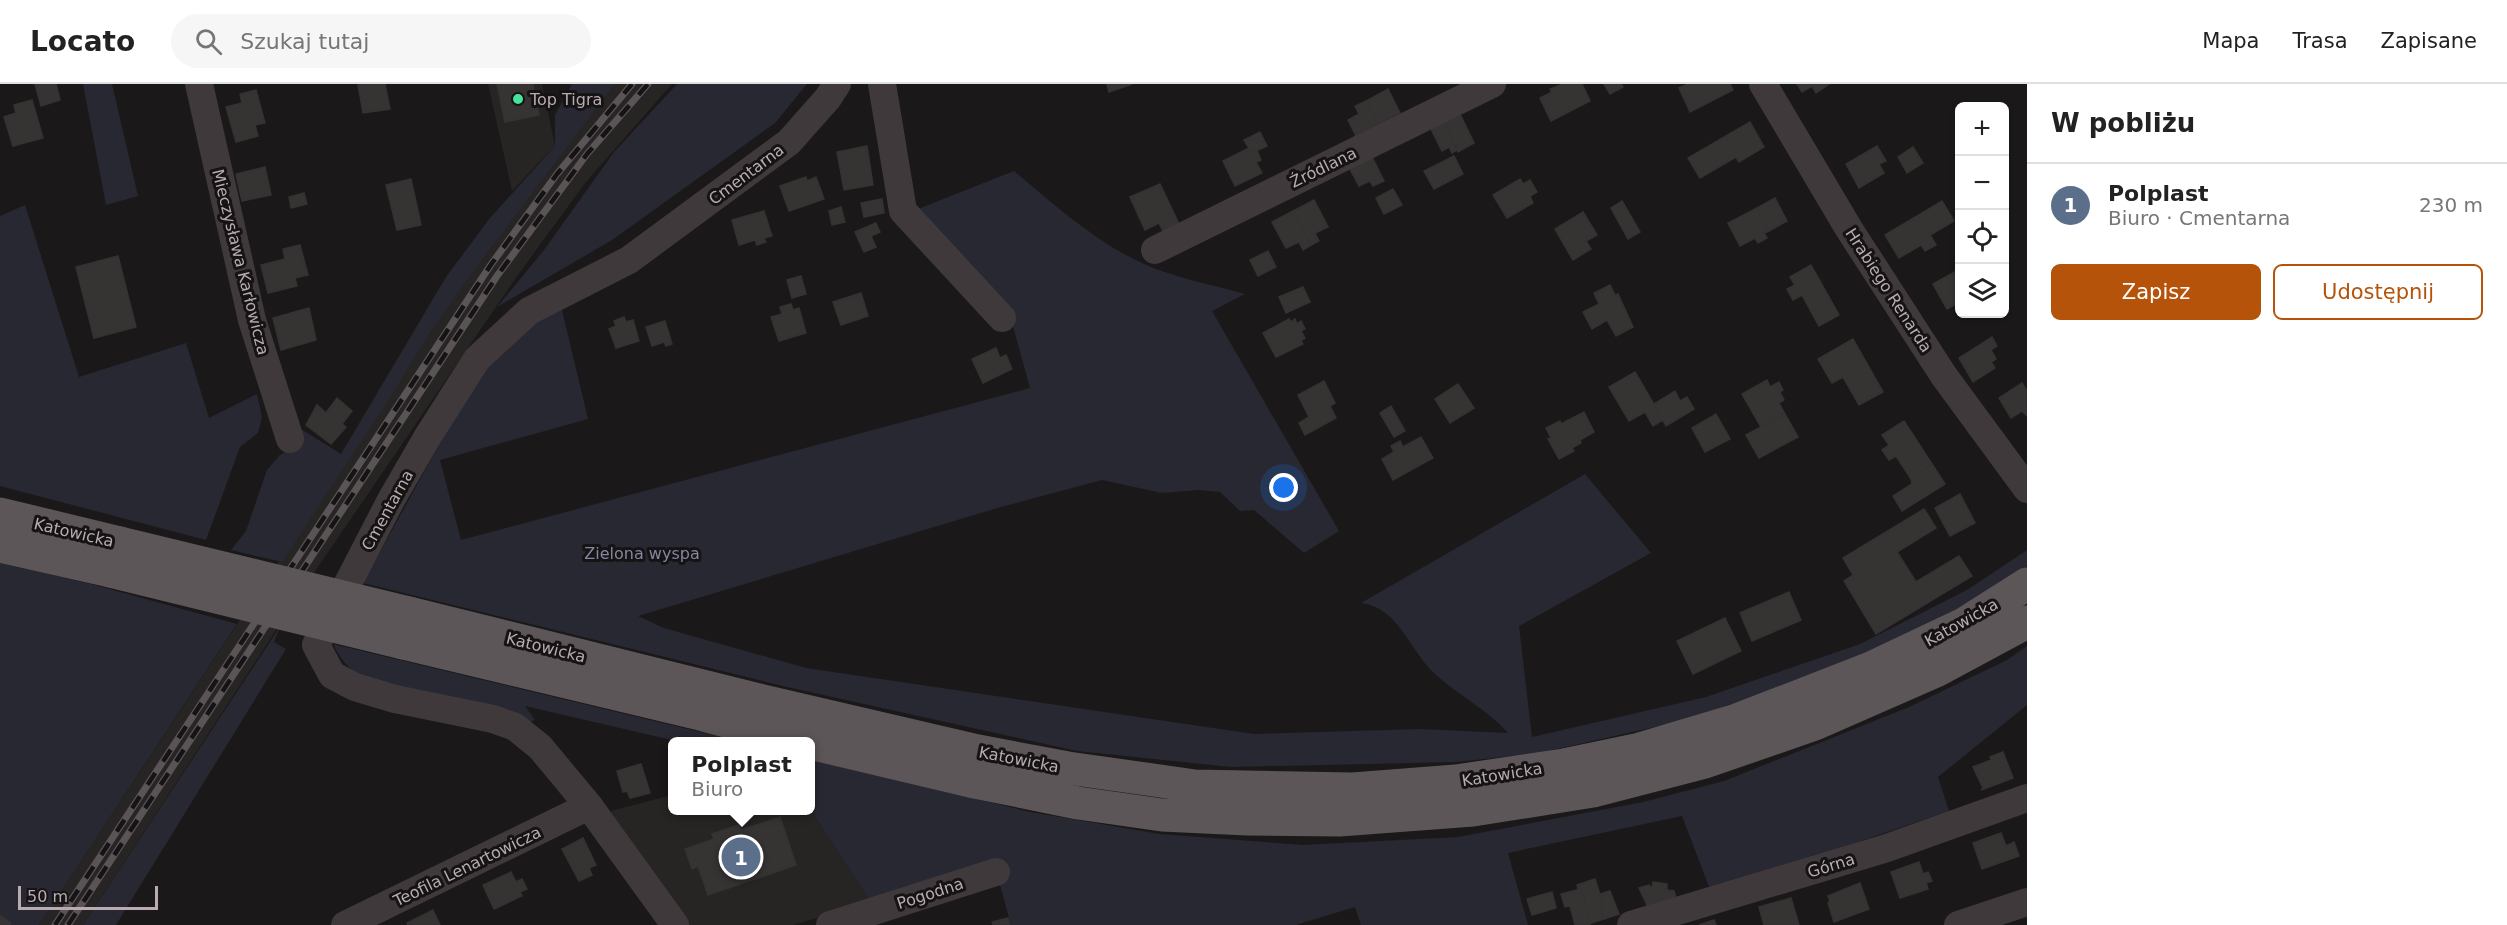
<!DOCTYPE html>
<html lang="pl">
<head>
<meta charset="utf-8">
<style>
  body { margin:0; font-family:"DejaVu Sans",sans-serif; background:#f6f6f6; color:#222 }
  .controls { position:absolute; right:18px; top:18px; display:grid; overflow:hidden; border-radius:9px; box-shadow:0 2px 4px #0004 }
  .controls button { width:54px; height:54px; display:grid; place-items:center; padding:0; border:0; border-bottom:2px solid #e0e0e0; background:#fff; color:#222; font:30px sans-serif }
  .scale { position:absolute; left:18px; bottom:15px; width:140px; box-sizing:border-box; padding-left:6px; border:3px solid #b9abb1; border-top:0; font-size:16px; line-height:21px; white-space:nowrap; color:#b9abb1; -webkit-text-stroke:4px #151313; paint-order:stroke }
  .you { position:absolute; left:1284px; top:404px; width:21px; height:21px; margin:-15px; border:4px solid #fff; border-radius:50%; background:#1a73e8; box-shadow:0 0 0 9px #1a73e833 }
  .badge { display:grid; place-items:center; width:39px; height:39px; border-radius:50%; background:#b45309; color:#fff; font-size:20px; font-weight:700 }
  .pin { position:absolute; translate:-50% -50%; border:3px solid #fff; box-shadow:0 2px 6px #0006 }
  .popup { position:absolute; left:668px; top:653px; width:147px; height:78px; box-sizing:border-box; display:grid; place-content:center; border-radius:9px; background:#fff; filter:drop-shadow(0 2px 4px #0005); font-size:20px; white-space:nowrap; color:#767676 }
  .popup b { font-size:22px; color:#222 }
  .popup::after { content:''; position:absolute; left:50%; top:100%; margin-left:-12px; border:12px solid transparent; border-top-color:#fff }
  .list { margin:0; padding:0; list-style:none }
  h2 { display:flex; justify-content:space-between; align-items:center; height:78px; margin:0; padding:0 24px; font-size:26px }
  h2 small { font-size:20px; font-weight:400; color:#767676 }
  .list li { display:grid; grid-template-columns:39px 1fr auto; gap:18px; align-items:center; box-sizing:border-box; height:84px; padding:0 24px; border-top:2px solid #e0e0e0 }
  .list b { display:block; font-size:22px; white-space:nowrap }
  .list p { margin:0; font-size:20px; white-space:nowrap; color:#767676 }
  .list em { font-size:20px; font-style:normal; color:#767676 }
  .actions { display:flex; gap:12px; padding:18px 24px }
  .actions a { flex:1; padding:14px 0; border:2px solid #b45309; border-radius:9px; text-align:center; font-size:21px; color:#b45309 }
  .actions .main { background:#b45309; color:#fff }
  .icon { flex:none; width:33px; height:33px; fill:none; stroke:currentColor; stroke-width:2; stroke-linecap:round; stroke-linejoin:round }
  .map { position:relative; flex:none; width:2027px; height:841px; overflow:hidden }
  header { display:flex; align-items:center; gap:36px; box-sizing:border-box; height:84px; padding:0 30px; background:#fff; border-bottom:2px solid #e0e0e0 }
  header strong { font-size:28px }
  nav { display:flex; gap:33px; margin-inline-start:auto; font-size:21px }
  .search { width:420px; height:54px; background:#f6f6f6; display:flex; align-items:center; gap:15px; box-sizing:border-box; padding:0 21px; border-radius:33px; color:#767676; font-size:22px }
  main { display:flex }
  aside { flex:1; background:#fff }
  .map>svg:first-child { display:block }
</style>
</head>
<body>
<header>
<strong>Locato</strong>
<div class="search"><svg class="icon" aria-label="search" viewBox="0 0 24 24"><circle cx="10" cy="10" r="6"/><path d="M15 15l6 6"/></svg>Szukaj tutaj</div>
<nav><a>Mapa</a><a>Trasa</a><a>Zapisane</a></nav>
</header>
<main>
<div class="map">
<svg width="2027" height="841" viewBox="0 0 2027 841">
  <rect width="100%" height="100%" fill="#1a1818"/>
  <g fill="#272424">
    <path d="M488,0H542L555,62L512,107Z"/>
    <path d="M615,0H672L586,98L520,188L309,496L83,841H39L480,172Z"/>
    <path d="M672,711V726L810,725L871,818L793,841H689L607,728Z"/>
  </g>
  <g fill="#282832">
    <path d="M83,0H112L138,112L106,121Z"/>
    <path d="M572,0H615L480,178L430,248L386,320L282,478L231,466L246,447L267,386L280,371L298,361L301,345L341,370L446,193L490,134L555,62V31Z"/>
    <path d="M677,0H807L775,39L612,156L497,223L544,166L614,68Z"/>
    <path d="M1014,87C1056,122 1100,162 1151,183C1181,195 1214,201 1245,210L1212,227L1339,447L1304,469L1254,426L1240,427L1220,408L1199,406L1162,409L1102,396L994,425L638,532L664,544L806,584L1254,650L1420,645L1508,649C1488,626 1458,611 1436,591C1410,568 1399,523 1361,519L1585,390L1651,469L1519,542L1532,653L1706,613L1860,560L1967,506L2027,466V483L1987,509L1912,550L1708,631L1539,669L1456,678L1231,683L1077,667L787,603L363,499L462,319L496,266L561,222L588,335L440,376L461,456L1030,304L1011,235L913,127Z"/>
    <path d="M25,121L79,293L186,259L209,334L257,310L262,333L258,349L240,363L206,456L0,402V132Z"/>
    <path d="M0,479L91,500L237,540L39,841H0Z"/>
    <path d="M281,541L274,558L286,565L116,841H83Z"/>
    <path d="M333,560L738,657H676L525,622L535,636L527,639L372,598C352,588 343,580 333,560Z"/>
    <path d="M2027,562V621L1938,693L1949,727L1711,808L1682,732L1508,769L1528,841H1361L1355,823L1296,841H1011L1000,801L871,818L810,725V675L1030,728L1160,750L1303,761L1458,753L1643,718L1724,697L1909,623L2007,576Z"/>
  </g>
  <g fill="#363333" stroke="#363233" stroke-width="1.5">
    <path d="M35,0H56L60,16L41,22Z"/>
    <path d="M385,0L390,25L363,29L358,1Z"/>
    <path d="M497,0H533L539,31L505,38Z"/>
    <path d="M1107,0H1132L1109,8Z"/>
    <path d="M1563,0H1582L1590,17L1551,37L1540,14L1552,8L1550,5Z"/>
    <path d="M1604,0H1621L1623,3L1610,10Z"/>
    <path d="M1688,0H1730L1733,6L1690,28L1679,4Z"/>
    <path d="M1797,0H1829L1816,9L1812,2L1802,8Z"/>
    <path d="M1388,5L1400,29L1378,40L1366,17Z"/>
    <path d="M256,6L265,39L255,41L258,52L236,58L226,23L242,19L240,10Z"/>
    <path d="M32,16L43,54L13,62L4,33L16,29L14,21Z"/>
    <path d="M1366,17L1378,40L1356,52L1348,36L1359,30L1355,22Z"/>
    <path d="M1458,26L1474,59L1458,68L1443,34Z"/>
    <path d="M1443,34L1457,66L1452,69L1449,63L1442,67L1429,41Z"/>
    <path d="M1750,38L1764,63L1739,78L1736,73L1700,94L1688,74Z"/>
    <path d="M1260,48L1267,62L1252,69L1244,56Z"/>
    <path d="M867,62L873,101L844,106L837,68Z"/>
    <path d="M1877,62L1886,77L1879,80L1884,89L1859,104L1846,80Z"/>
    <path d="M1913,63L1923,79L1907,89L1898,73Z"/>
    <path d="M1249,64L1252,69L1257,67L1261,76L1256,78L1262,89L1235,102L1223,77Z"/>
    <path d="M1371,71L1384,97L1373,102L1370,97L1359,102L1349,83Z"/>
    <path d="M1454,72L1463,90L1434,105L1424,87Z"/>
    <path d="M265,83L271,111L242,117L236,90Z"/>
    <path d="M806,93L807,97L816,93L824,115L789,127L780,102Z"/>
    <path d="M411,95L421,141L397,146L386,101Z"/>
    <path d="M1520,95L1523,100L1530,96L1537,108L1530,112L1533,119L1507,134L1493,111Z"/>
    <path d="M1160,100L1180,142L1164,149L1159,139L1145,146L1130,113Z"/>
    <path d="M1393,105L1402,121L1384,130L1376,114Z"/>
    <path d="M304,109L307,120L291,124L289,113Z"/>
    <path d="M1775,114L1787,137L1769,147L1757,124Z"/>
    <path d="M882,115L884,129L864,133L861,119Z"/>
    <path d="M1314,116L1328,143L1315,149L1319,157L1311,161L1293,127Z"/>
    <path d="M1622,117L1640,148L1628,155L1611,124Z"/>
    <path d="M1942,117L1954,137L1930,151L1936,161L1925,167L1921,161L1899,174L1885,151Z"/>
    <path d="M841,123L845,138L832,141L829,127Z"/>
    <path d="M1757,124L1769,147L1764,149L1767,154L1758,159L1755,154L1740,162L1728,139Z"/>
    <path d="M764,127L772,152L764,154L766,158L757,161L755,156L739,161L732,136Z"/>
    <path d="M1293,127L1311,161L1303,166L1299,158L1286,164L1272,138Z"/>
    <path d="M1583,128L1597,151L1586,157L1591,165L1573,176L1555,145Z"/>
    <path d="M876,139L880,148L871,152L876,163L864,168L855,148Z"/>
    <path d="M300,161L308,191L295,194L297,202L268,209L261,181L285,175L283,165Z"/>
    <path d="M1268,167L1276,183L1258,192L1250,176Z"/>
    <path d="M118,172L136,243L94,254L76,183Z"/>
    <path d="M1811,181L1839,231L1819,242L1802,211L1793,216L1787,205L1795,201L1790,193Z"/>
    <path d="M1960,185V218L1947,225L1933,200Z"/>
    <path d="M801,192L806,210L792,214L787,196Z"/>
    <path d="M1610,201L1615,211L1618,210L1633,243L1616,252L1607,236L1592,245L1583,228L1599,220L1594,209Z"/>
    <path d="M1303,203L1310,218L1286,229L1279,213Z"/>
    <path d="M861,209L868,232L841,241L833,218Z"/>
    <path d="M791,220L793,226L799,224L806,249L779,257L771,233L782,230L780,223Z"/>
    <path d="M309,224L316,256L281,266L273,234Z"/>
    <path d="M624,233L626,238L633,236L639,257L616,264L609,245L616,242L614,237Z"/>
    <path d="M1289,235L1291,238L1295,235L1297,240L1301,237L1305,245L1301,247L1305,254L1301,257L1303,260L1276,273L1263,249Z"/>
    <path d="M665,237L672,260L666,262L664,258L652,262L646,243Z"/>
    <path d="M1992,253L1997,262L1991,266L1996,275L1991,278L1995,284L1973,298L1959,274Z"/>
    <path d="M1853,255L1883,308L1859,321L1843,293L1832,299L1818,275Z"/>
    <path d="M996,264L1000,274L1006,271L1012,285L983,299L972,275Z"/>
    <path d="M1635,288L1663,336L1653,342L1645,328L1629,337L1609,303Z"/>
    <path d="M1767,296L1770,303L1779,298L1783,306L1780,308L1784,316L1779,319L1785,330L1761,343L1742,310Z"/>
    <path d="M1324,297L1335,319L1330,322L1336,334L1305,351L1299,339L1309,333L1298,311Z"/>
    <path d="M2022,299L2027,307V332L2022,327L2011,334L1999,314Z"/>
    <path d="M1458,300L1474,324L1450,339L1435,315Z"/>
    <path d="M1675,307L1680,317L1687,313L1694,325L1666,342L1654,320Z"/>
    <path d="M337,314L352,327L342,340L346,343L331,360L306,341L317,321L326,329Z"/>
    <path d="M1391,322L1405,347L1394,353L1380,329Z"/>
    <path d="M1584,328L1594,348L1580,356L1581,359L1572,364L1574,367L1559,375L1548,355L1551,354L1546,344L1560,337L1561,340Z"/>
    <path d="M1716,330L1730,355L1705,368L1692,344Z"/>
    <path d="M1785,330L1798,353L1759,374L1746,351Z"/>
    <path d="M1904,337L1932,380L1911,395L1896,372L1889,376L1882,366L1889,361L1882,351Z"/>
    <path d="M1421,353L1433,374L1393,396L1382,375L1394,368L1391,362L1400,357L1403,363Z"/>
    <path d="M1932,380L1945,400L1902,427L1893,412L1912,400L1911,395Z"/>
    <path d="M1960,410L1975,439L1950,452L1935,424Z"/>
    <path d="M1924,425L1936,444L1897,468L1916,498L1959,472L1972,492L1876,550L1844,497L1853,491L1843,474Z"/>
    <path d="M1789,508L1801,536L1752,557L1740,529Z"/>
    <path d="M1725,534L1741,567L1693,590L1677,557Z"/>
    <path d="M2003,668L2013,694L1981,706L1983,704L1973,683L1991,676L1990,673Z"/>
    <path d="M641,680L650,709L630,714L627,707L623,708L617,687Z"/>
    <path d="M780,733L796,781L708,811L698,782L692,785L685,765L714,755L712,750L739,741L741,746Z"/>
    <path d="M2001,749L2006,762L2014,758L2019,772L1982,785L1973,759Z"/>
    <path d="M583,754L596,781L589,784L592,791L579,797L562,765Z"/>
    <path d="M1919,778L1923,790L1928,788L1932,797L1926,799L1928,805L1900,814L1891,788Z"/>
    <path d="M511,788L516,798L522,795L527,805L520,808L522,812L494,825L483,801Z"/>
    <path d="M1595,795L1603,820L1600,821L1604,835L1591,839L1581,805H1578L1577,801Z"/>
    <path d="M1653,798L1667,800V806L1674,807L1676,814L1648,823L1639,804L1649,801L1652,804Z"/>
    <path d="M1860,799L1869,825L1834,838L1828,819L1830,817L1828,812Z"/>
    <path d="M1581,805L1591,839L1589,841H1575L1570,822L1565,823L1561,810Z"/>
    <path d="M1610,807L1619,830L1604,835L1600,821L1603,820L1600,810Z"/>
    <path d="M1552,808L1556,824L1532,831L1527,815Z"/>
    <path d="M1791,814L1799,841H1764L1759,823Z"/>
    <path d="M433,826L440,841H408L407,839Z"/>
    <path d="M0,831L11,839L10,841H0Z"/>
    <path d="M1008,834L1010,841H993L992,838Z"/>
    <path d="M1714,836L1716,841H1699Z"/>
  </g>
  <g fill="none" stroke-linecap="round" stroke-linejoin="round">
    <g stroke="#3f393b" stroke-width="28">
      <path d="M199,0L252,236L290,355"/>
      <path d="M882,0L903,127L1002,234"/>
      <path d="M1763,0L1849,145L1944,292L2027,405"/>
      <path d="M1155,166L1492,0"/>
      <path d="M345,841L589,722"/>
      <path d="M675,841L589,722L540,663L515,643L493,635L395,615L355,603L332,591L316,561L391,416L428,352L477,275L529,227L629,176L789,58L828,14L837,0"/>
      <path d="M830,841L996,788"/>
      <path d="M1631,841L1887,764L2027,714"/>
      <path d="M1958,841L2027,818"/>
    </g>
    <g stroke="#5d5658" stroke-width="33">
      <path d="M0,430L120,459"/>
      <path d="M0,462L110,487"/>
      <path d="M409,529L763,617L978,667L1068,684L1195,702L1353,705L1456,697L1564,681L1636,666L1737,636L1871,584L1964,540L2027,500"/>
      <path d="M403,559L700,630L803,658"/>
      <path d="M810,659L970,697L1078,719L1162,731L1247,735L1339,736L1473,726L1593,707L1705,678L1815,640L1936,587L2027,538"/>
    </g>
    <g stroke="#5b5457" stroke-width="7">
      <g id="rail">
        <path d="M55,841L490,182L557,90L632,0"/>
        <path d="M68,841L497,192L587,70L648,0"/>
      </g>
    </g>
    <use href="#rail" stroke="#151313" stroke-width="4.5" stroke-dasharray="14" stroke-linecap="butt"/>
    <g stroke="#5d5658" stroke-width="33">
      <path d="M120,459L409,529"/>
      <path d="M110,487L403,559"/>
    </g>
  </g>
  <circle fill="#46e499" stroke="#151313" stroke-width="2" cx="518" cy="15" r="6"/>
  <g text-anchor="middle" stroke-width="6" stroke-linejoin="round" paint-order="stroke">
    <g font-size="16" fill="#b9abb1" stroke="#151313" text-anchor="start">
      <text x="530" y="21">Top Tigra</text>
    </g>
    <g font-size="16" fill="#b9abb1" stroke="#151313">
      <text transform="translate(1323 83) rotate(-26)" y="6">Źródlana</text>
      <text transform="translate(746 90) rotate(-37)" y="6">Cmentarna</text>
      <text transform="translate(241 178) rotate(76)" y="6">Mieczysława Karłowicza</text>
      <text transform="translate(1889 206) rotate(57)" y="6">Hrabiego Renarda</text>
      <text transform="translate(387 426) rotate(-61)" y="6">Cmentarna</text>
      <text transform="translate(74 448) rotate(13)" y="6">Katowicka</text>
      <text transform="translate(1961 538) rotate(-29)" y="6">Katowicka</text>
      <text transform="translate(546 563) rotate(14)" y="6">Katowicka</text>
      <text transform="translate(1019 675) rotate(11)" y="6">Katowicka</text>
      <text transform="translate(1502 690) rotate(-9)" y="6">Katowicka</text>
      <text transform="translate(1831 781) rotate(-17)" y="6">Górna</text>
      <text transform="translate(467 782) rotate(-26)" y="6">Teofila Lenartowicza</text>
      <text transform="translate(930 809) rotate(-18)" y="6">Pogodna</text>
    </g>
    <g font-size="16" fill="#8486a2" stroke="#151313">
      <text x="642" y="475">Zielona wyspa</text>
    </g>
  </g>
</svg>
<div class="controls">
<button>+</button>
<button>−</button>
<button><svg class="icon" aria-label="locate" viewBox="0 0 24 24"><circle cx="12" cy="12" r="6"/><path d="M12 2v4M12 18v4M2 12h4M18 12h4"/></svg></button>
<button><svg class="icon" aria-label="layers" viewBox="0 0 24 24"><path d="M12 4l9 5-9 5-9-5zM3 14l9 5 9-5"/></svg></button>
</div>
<div class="scale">50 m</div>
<div class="you"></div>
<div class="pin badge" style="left:741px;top:773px;background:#5c6f8a">1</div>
<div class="popup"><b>Polplast</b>Biuro</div>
</div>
<aside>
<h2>W pobliżu<small></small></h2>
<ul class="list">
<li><span class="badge" style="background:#5c6f8a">1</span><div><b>Polplast</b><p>Biuro · Cmentarna</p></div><em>230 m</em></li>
</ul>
<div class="actions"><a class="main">Zapisz</a><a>Udostępnij</a></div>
</aside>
</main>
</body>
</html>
